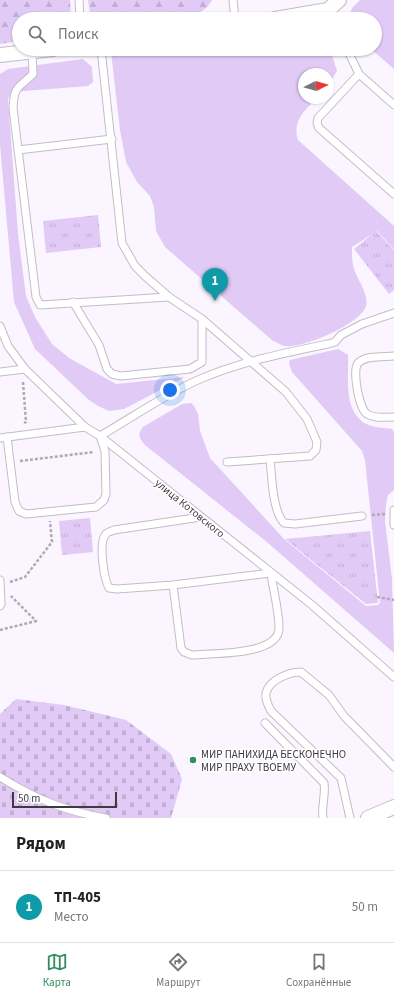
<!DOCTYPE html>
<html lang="ru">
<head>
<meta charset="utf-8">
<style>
  body { margin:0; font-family:"Source Sans 3",sans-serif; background:#f6f6f6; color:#222 }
  .compass { position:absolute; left:298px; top:68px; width:36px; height:36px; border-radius:50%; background:#fff; box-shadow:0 1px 3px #0004; rotate:85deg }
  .scale { position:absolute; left:12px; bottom:10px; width:105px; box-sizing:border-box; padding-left:4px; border:2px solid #3e3a40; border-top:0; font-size:11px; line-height:14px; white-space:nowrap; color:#3e3a40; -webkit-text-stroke:3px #fff; paint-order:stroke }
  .you { position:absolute; left:170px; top:390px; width:14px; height:14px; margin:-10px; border:3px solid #fff; border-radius:50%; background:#1a73e8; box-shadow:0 0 0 6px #1a73e833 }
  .badge { display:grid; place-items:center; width:26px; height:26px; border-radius:50%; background:#348c61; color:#fff; font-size:13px; font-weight:700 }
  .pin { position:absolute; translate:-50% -33px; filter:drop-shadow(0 1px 2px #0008) }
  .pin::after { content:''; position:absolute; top:21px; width:14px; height:12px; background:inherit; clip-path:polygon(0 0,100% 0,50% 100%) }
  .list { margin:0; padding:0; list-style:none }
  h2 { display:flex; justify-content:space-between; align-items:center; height:52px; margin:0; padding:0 16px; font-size:17px }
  h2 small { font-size:13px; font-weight:400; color:#767676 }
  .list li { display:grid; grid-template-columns:26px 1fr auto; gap:12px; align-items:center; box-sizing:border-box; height:72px; padding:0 16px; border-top:1px solid #e0e0e0 }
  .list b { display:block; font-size:15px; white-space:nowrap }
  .list p { margin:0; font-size:13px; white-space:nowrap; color:#767676 }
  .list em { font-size:13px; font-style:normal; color:#767676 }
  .icon { flex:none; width:22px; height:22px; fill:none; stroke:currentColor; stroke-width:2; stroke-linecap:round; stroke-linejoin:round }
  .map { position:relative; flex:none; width:394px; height:818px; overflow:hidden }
  .search { position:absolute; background:#fff; box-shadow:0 1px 3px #0004; left:12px; right:12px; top:12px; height:44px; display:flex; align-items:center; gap:10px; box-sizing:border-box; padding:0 14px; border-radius:22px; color:#767676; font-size:15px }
  .sheet { height:124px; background:#fff }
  nav { display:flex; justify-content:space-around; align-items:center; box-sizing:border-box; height:56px; border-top:1px solid #e0e0e0; background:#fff; font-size:11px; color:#767676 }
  nav a { display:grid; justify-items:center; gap:2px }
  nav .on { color:#348c61 }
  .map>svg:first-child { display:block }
</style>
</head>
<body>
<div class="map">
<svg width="394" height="818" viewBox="0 0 394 818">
  <defs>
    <pattern id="forest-firs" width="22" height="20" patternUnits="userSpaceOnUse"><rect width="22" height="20" fill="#e1caf6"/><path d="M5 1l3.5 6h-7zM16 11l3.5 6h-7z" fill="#c2aed4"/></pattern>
    <pattern id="cemetery-stones" width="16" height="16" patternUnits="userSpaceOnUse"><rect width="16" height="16" fill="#e1caf6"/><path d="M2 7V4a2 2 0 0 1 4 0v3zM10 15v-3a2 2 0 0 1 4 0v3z" fill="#c2aed4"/></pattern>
    <pattern id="park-tufts" width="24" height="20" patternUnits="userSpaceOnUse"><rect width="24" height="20" fill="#e1caf6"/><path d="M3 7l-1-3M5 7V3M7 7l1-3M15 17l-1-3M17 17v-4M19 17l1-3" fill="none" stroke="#c2aed4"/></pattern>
  </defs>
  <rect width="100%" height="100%" fill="#faf5fe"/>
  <g fill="#e1caf6">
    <path d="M360,0H394V69L371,49H375V19H349L352,8Z"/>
    <path d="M114,49H330L337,71L328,86V74H304V98H317C304,111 292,121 298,140L394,226V249L377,231L352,247C352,254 352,263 354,269C357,279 369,294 366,306C361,324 302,349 284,346C281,345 276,342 273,341L165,247L156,231L154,207L150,196L137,182L126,162L120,130L111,52Z"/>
    <path d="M83,59L92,67L93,82L88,86L11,92L8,99L18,234L26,296L35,317L52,344L69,358L116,384L185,377L124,409L109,411L98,406L89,400L35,349L14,302L0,145V74L8,69Z"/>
    <path d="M338,349L348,355C349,378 343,408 364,423C371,427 384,428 392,429L394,432V490L388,495L386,504L385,521L392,579L394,653L268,543L145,445C139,438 137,435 143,427L182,404L191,403L194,406L198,414L200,431L210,458L284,539L366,606L378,605L380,603L365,460L362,451L292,372L289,363L290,360Z"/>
  </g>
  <g fill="url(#forest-firs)">
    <path d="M0,0H70L71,19H19V41L0,44Z"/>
    <path d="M88,0H212C208,7 204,11 196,14C175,23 116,19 91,19Z"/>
  </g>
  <path fill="url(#cemetery-stones)" d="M16,699L64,705L126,720L171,754L182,779L171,818H0V714Z"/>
  <g fill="url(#park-tufts)">
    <path d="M98,215L101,247L46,253L43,221Z"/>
    <path d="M376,231L394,250V290L389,294L354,249Z"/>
    <path d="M90,518L93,552L62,555L59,521Z"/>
    <path d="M370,531L378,603L366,604L285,539Z"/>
  </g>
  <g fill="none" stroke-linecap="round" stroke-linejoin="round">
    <g stroke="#c3bcca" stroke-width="9">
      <g id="service">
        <path d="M79,0L80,19"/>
        <path d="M233,0L235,19"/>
        <path d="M328,10L333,19"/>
        <path d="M101,49L122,243L135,266L145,276L169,297L202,319L286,392L307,419L317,442L316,450L310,456L227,462"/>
        <path d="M347,49L359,74L394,105"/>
        <path d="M32,52L33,74C19,88 14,85 13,108L36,297L40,305L169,297"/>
        <path d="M359,74L318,118L317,123L319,128L394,194"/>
        <path d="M18,150L112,139"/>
        <path d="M73,302L99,345L107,369L112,374L121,376L190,369L202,362V319"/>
        <path d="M0,326L8,346L25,369L85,427L100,436L312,605L394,677"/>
        <path d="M394,356C384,357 366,355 358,363C352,370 359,409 367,414C375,419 385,417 394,417"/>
        <path d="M0,372L25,369"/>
        <path d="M7,437L15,502L19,511L26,514L96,507L104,500L106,494L105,451L100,436C133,417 164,395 198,380C239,362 284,353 328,344L335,342L341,335L362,324L394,313"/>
        <path d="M0,438L85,427"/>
        <path d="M270,459C272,476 272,510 284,523L295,524L362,516"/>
        <path d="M394,510V525"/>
        <path d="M0,580L1,604L0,606"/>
        <path d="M173,585L181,648L184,652L192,655C212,653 279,656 279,628C279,610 273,590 271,573L173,585L117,589L109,588C104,579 98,542 106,534C107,532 112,531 114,530L201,517"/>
        <path d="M265,723L324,783C326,795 321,806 323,818"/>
        <path d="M0,777C36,799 64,811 106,818"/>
        <path d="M350,818L341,778L271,711C268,705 265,700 266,693C269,680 289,672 301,672L329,695L344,716L394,767"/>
      </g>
    </g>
    <g stroke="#c3bcca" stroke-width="16">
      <g id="minor">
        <path d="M275,19L328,10L339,0"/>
        <path d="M0,55L53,49"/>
        <path d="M368,818L394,807"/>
      </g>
    </g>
    <g stroke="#afaab2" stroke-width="2.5" stroke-dasharray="3 2" stroke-linecap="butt">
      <path d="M23,382L26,422L24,423"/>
      <path d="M20,461L94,452"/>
      <path d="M372,515L385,514"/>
      <path d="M10,582L25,577L52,542L50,521"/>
      <path d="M377,597L394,600"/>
      <path d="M0,630L36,621L11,596"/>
    </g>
    <use href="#service" stroke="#fff" stroke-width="7"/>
    <use href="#minor" stroke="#fff" stroke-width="14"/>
  </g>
  <circle fill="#348c61" stroke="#fff" stroke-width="1.5" cx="193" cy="760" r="4"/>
  <g text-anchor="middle" stroke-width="3" stroke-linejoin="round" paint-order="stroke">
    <g font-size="11" fill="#3e3a40" stroke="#fff">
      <text transform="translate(190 508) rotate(39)" y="4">улица Котовского</text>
    </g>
    <g font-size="11" fill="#3e3a40" stroke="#fff" text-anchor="start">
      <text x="201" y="758">МИР ПАНИХИДА БЕСКОНЕЧНО<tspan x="201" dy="13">МИР ПРАХУ ТВОЕМУ</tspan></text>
    </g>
  </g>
</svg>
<svg class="compass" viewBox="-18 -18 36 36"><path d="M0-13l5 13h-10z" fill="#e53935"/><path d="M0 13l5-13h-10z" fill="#767676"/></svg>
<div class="scale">50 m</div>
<div class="you"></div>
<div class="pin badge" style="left:215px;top:301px;background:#0f9aa8">1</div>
<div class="search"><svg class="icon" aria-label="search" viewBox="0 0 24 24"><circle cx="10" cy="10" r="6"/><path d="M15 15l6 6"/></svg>Поиск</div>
</div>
<section class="sheet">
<h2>Рядом<small></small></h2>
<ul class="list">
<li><span class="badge" style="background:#0f9aa8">1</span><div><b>ТП-405</b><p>Место</p></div><em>50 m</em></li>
</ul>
</section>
<nav>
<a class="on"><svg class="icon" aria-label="map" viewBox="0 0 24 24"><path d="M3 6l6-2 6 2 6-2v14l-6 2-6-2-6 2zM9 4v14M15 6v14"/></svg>Карта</a>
<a><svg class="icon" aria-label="directions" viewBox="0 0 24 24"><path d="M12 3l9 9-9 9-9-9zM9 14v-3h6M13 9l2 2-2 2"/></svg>Маршрут</a>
<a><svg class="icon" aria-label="saved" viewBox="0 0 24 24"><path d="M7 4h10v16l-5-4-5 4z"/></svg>Сохранённые</a>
</nav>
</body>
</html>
